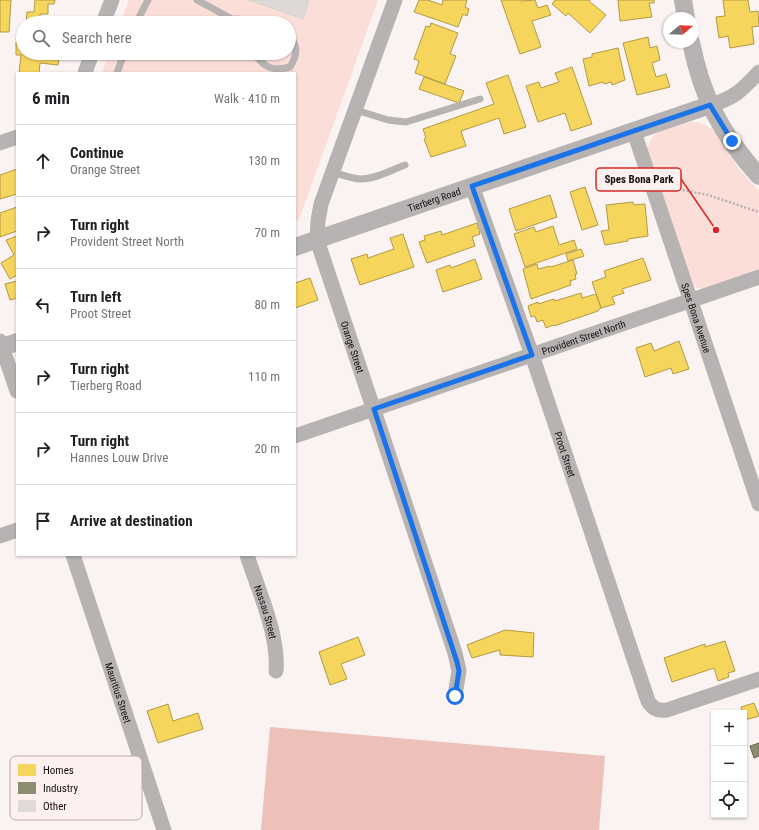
<!DOCTYPE html>
<html lang="en">
<head>
<meta charset="utf-8">
<style>
  body { margin:0; font-family:"Roboto Condensed",sans-serif; background:#f2f2f2; color:#202124 }
  .controls { position:absolute; right:12px; bottom:12px; display:grid; overflow:hidden; border-radius:0px; box-shadow:0 1px 3px #0004 }
  .controls button { width:36px; height:36px; display:grid; place-items:center; padding:0; border:0; border-bottom:1px solid #e0e0e0; background:#fff; color:#202124; font:20px sans-serif }
  .compass { position:absolute; left:663px; top:12px; width:36px; height:36px; border-radius:50%; background:#fff; box-shadow:0 1px 3px #0004; rotate:71deg }
  .stop { position:absolute; width:12px; height:12px; margin:-9px; border:3px solid #1a73e8; border-radius:50%; background:#fff }
  .stop.end { background:#1a73e8; border-color:#fff; box-shadow:0 1px 4px #0008 }
  .list { margin:0; padding:0; list-style:none }
  h2 { display:flex; justify-content:space-between; align-items:center; height:52px; margin:0; padding:0 16px; font-size:17px }
  h2 small { font-size:13px; font-weight:400; color:#757577 }
  .list li { display:grid; grid-template-columns:26px 1fr auto; gap:12px; align-items:center; box-sizing:border-box; height:72px; padding:0 16px; border-top:1px solid #e0e0e0 }
  .list b { display:block; font-size:15px; white-space:nowrap }
  .list p { margin:0; font-size:13px; white-space:nowrap; color:#757577 }
  .list em { font-size:13px; font-style:normal; color:#757577 }
  .icon { flex:none; width:22px; height:22px; fill:none; stroke:currentColor; stroke-width:2; stroke-linecap:round; stroke-linejoin:round }
  .map { position:relative; flex:none; width:759px; height:830px; overflow:hidden }
  .search { position:absolute; background:#fff; box-shadow:0 1px 3px #0004; left:16px; top:16px; width:280px; height:44px; display:flex; align-items:center; gap:10px; box-sizing:border-box; padding:0 14px; border-radius:22px; color:#757577; font-size:15px }
  .panel { position:absolute; background:#fff; box-shadow:0 1px 3px #0004; left:16px; top:72px; width:280px; height:484px; border-radius:0px }
  .map>svg:first-child { display:block }
</style>
</head>
<body>
<div class="map">
<svg width="759" height="830" viewBox="0 0 759 830">
  <rect width="100%" height="100%" fill="#faf3f2"/>
  <g fill="#fcded9">
    <path d="M129,0H378L299,220L295,221V73H102L109,53H289V23H120Z"/>
    <path d="M690,122H697L704,124L713,130L739,169L759,191V270L702,289L698,288L692,284L647,151C648,142 652,136 660,131Z"/>
  </g>
  <path fill="#edc0b9" d="M270,727L605,756L599,830H261Z"/>
  <g fill="#f6d55c" stroke="#b29944">
    <path d="M0,0H11L9,32H0Z"/>
    <path d="M35,0H55L54,4H48V14H40V20L74,23H26L27,12H34Z"/>
    <path d="M419,0H428L442,5L443,0H467L465,7L469,9L467,16L463,14L458,27L414,12Z"/>
    <path d="M501,0H520L521,1L535,0L538,8L547,5L551,15L532,21L541,47L520,54Z"/>
    <path d="M555,0H590L589,1L606,15L590,33L568,13L566,16L552,4Z"/>
    <path d="M618,0H654V3H649L652,17L620,21Z"/>
    <path d="M723,0H748L750,12L758,11L759,26L752,27L754,44L730,48L728,36L719,38L716,17L725,16Z"/>
    <path d="M431,23L458,33L450,54L456,56L445,84L415,73L419,61L414,59L426,26L430,27Z"/>
    <path d="M648,37L650,48L657,46L660,60L652,63L656,77L666,74L670,87L637,95L623,43Z"/>
    <path d="M16,42L23,43V53H60L58,65L40,63L39,73H19L21,55H16Z"/>
    <path d="M618,48L625,80L612,85L611,82L604,84L603,82L589,86L583,59L592,57V54Z"/>
    <path d="M572,67L592,124L571,131L565,113L538,122L526,86L539,82L541,88L559,82L555,73Z"/>
    <path d="M508,75L526,127L504,134L499,118L461,131L466,146L431,157L424,139L426,138L423,129L494,104L486,83Z"/>
    <path d="M424,77L464,91L459,103L419,89Z"/>
    <path d="M17,169V194L0,199V175Z"/>
    <path d="M585,187L598,225L582,230L570,192Z"/>
    <path d="M550,195L557,217L516,231L509,209Z"/>
    <path d="M633,202L634,205L645,204L648,236L628,239V241L605,245L601,231L609,230L606,205Z"/>
    <path d="M17,207V231L0,237V213Z"/>
    <path d="M477,223L480,234L472,237L475,246L427,263L419,242L425,240L424,236L441,231L442,235Z"/>
    <path d="M553,226L559,245L574,240L577,249L525,267L514,234L534,227L536,232Z"/>
    <path d="M403,234L414,267L360,285L351,259L367,254L368,258L394,249L390,238Z"/>
    <path d="M17,236V275L10,279L1,263L14,255L6,240Z"/>
    <path d="M581,249L584,256L568,261L566,254Z"/>
    <path d="M643,258L651,280L622,289L624,293L612,297L615,304L601,308L592,282L606,277L604,271Z"/>
    <path d="M475,259L482,279L443,292L436,270L450,265L451,268Z"/>
    <path d="M573,260L577,274H575L576,279L570,281L571,285L531,299L523,269L537,264L538,269L550,266L551,267Z"/>
    <path d="M310,278L318,300L295,308V283Z"/>
    <path d="M17,281V298L10,300L5,284Z"/>
    <path d="M581,293L582,298L596,294L601,308L598,310V311L554,326L553,325L546,328L543,320L537,322L535,316L531,317L528,306L538,302V304L554,299L555,301Z"/>
    <path d="M679,341L689,369L673,374L671,368L645,377L636,348L651,343L654,351Z"/>
    <path d="M505,630L534,633L533,657L500,655V650L472,658L467,645Z"/>
    <path d="M358,637L365,655L341,664L347,679L330,685L319,652Z"/>
    <path d="M725,641L735,671L728,673L729,677L718,681L714,668L672,682L664,658L705,644V647Z"/>
    <path d="M754,703L759,716L745,720L741,707Z"/>
    <path d="M168,704L173,721L198,713L203,729L158,743L147,711Z"/>
  </g>
  <path fill="#8c8c6e" stroke="#686651" d="M759,743V756L754,758L750,746Z"/>
  <path fill="#dfd9d8" stroke="#d7d1d0" d="M249,0H309L303,19Z"/>
  <g fill="none" stroke-linecap="round" stroke-linejoin="round">
    <path stroke="#b3afae" stroke-width="2.5" stroke-dasharray="2 2" stroke-linecap="butt" d="M667,187L708,195L759,212"/>
    <g stroke="#b7b3b3" stroke-width="7">
      <path d="M197,0L232,19L256,20L269,23"/>
      <path d="M136,23L148,0"/>
      <path d="M253,53C265,67 271,72 290,67C298,54 298,46 289,34"/>
      <path d="M117,73L124,53"/>
      <path d="M356,110L388,120L406,122L480,99"/>
      <path d="M333,172C342,175 352,179 361,179C376,179 391,170 405,165"/>
    </g>
    <g stroke="#b7b3b3" stroke-width="15">
      <path id="s1" d="M395,0L321,204L318,221L317,240L455,653L459,671L455,695"/>
      <path d="M103,23L112,0"/>
      <path d="M85,73L92,53"/>
      <path d="M710,105C735,98 742,90 759,72"/>
      <path id="s2" d="M634,132L759,504"/>
      <path d="M0,143L17,137"/>
      <path id="s3" d="M472,186L532,355L648,701C653,709 657,711 667,710L759,679"/>
      <path d="M0,341L17,391"/>
      <path id="s4" d="M295,436L759,277"/>
      <path d="M0,536L17,530"/>
      <path id="s5" d="M73,555L164,830"/>
      <path id="s6" d="M247,555C258,590 279,634 276,671"/>
    </g>
    <g stroke="#b7b3b3" stroke-width="18">
      <path d="M683,0L686,18"/>
      <path d="M691,42C702,97 721,134 759,176"/>
      <path id="s7" d="M295,247L710,105"/>
      <path d="M0,348L17,342"/>
    </g>
  </g>
  <g fill="none" stroke-linecap="round" stroke-linejoin="round">
    <path stroke="#1a73e8" stroke-width="5" d="M455,696L459,671L457,662L374,409L532,355L472,186L710,105L732,141"/>
  </g>
  <g text-anchor="middle" stroke-width="4" stroke-linejoin="round" paint-order="stroke">
    <g font-size="10" fill="#130e0d" stroke="#fef0ee">
      <text dy="4" stroke="none"><textPath href="#s7" startOffset="147">Tierberg Road</textPath></text>
      <text dy="4" stroke="none"><textPath href="#s2" startOffset="196">Spes Bona Avenue</textPath></text>
      <text dy="4" stroke="none"><textPath href="#s4" startOffset="305">Provident Street North</textPath></text>
      <text dy="4" stroke="none"><textPath href="#s1" startOffset="366">Orange Street</textPath></text>
      <text dy="4" stroke="none"><textPath href="#s3" startOffset="284">Proot Street</textPath></text>
      <text dy="4" stroke="none"><textPath href="#s6" startOffset="60">Nassau Street</textPath></text>
      <text dy="4" stroke="none"><textPath href="#s5" startOffset="145">Mauritius Street</textPath></text>
    </g>
  </g>
  <rect x="10" y="756" width="132" height="64" rx="6" fill="#fef0ee" stroke="#b8acaa" stroke-width="1"/>
  <rect x="18" y="764" width="18" height="12" fill="#f6d55c"/>
  <rect x="18" y="782" width="18" height="12" fill="#8c8c6e"/>
  <rect x="18" y="800" width="18" height="12" fill="#dfd9d8"/>
  <g font-size="11" fill="#130e0d">
    <text x="43" y="774">Homes</text>
    <text x="43" y="792">Industry</text>
    <text x="43" y="810">Other</text>
  </g>
  <path fill="none" stroke="#d62828" stroke-width="1.5" d="M716 230L681 179"/>
  <circle fill="#d62828" stroke="#fef0ee" stroke-width="1.5" cx="716" cy="230" r="4"/>
  <rect fill="#fef0ee" stroke="#d62828" stroke-width="1.5" x="596" y="168" width="85" height="23" rx="4"/>
  <g font-size="11" text-anchor="middle" font-weight="bold" fill="#130e0d">
    <text x="639" y="183">Spes Bona Park</text>
  </g>
</svg>
<div class="controls">
<button>+</button>
<button>−</button>
<button><svg class="icon" aria-label="locate" viewBox="0 0 24 24"><circle cx="12" cy="12" r="6"/><path d="M12 2v4M12 18v4M2 12h4M18 12h4"/></svg></button>
</div>
<svg class="compass" viewBox="-18 -18 36 36"><path d="M0-13l5 13h-10z" fill="#e53935"/><path d="M0 13l5-13h-10z" fill="#757577"/></svg>
<div class="stop" style="left:455px;top:696px"></div>
<div class="stop end" style="left:732px;top:141px"></div>
<div class="search"><svg class="icon" aria-label="search" viewBox="0 0 24 24"><circle cx="10" cy="10" r="6"/><path d="M15 15l6 6"/></svg>Search here</div>
<section class="panel">
<h2>6 min<small>Walk · 410 m</small></h2>
<ul class="list">
<li><svg class="icon" aria-label="ahead" viewBox="0 0 24 24"><path d="M12 20V5M6 11l6-6 6 6"/></svg><div><b>Continue</b><p>Orange Street</p></div><em>130 m</em></li>
<li><svg class="icon" aria-label="right" viewBox="0 0 24 24"><path d="M7 20v-9h11M14 6l5 5-5 5"/></svg><div><b>Turn right</b><p>Provident Street North</p></div><em>70 m</em></li>
<li><svg class="icon" aria-label="left" viewBox="0 0 24 24"><path d="M17 20v-9H6M10 6l-5 5 5 5"/></svg><div><b>Turn left</b><p>Proot Street</p></div><em>80 m</em></li>
<li><svg class="icon" aria-label="right" viewBox="0 0 24 24"><path d="M7 20v-9h11M14 6l5 5-5 5"/></svg><div><b>Turn right</b><p>Tierberg Road</p></div><em>110 m</em></li>
<li><svg class="icon" aria-label="right" viewBox="0 0 24 24"><path d="M7 20v-9h11M14 6l5 5-5 5"/></svg><div><b>Turn right</b><p>Hannes Louw Drive</p></div><em>20 m</em></li>
<li><svg class="icon" aria-label="arrive" viewBox="0 0 24 24"><path d="M6 21V4h12l-3 4 3 4H6"/></svg><div><b>Arrive at destination</b></div></li>
</ul>
</section>
</div>
</body>
</html>
